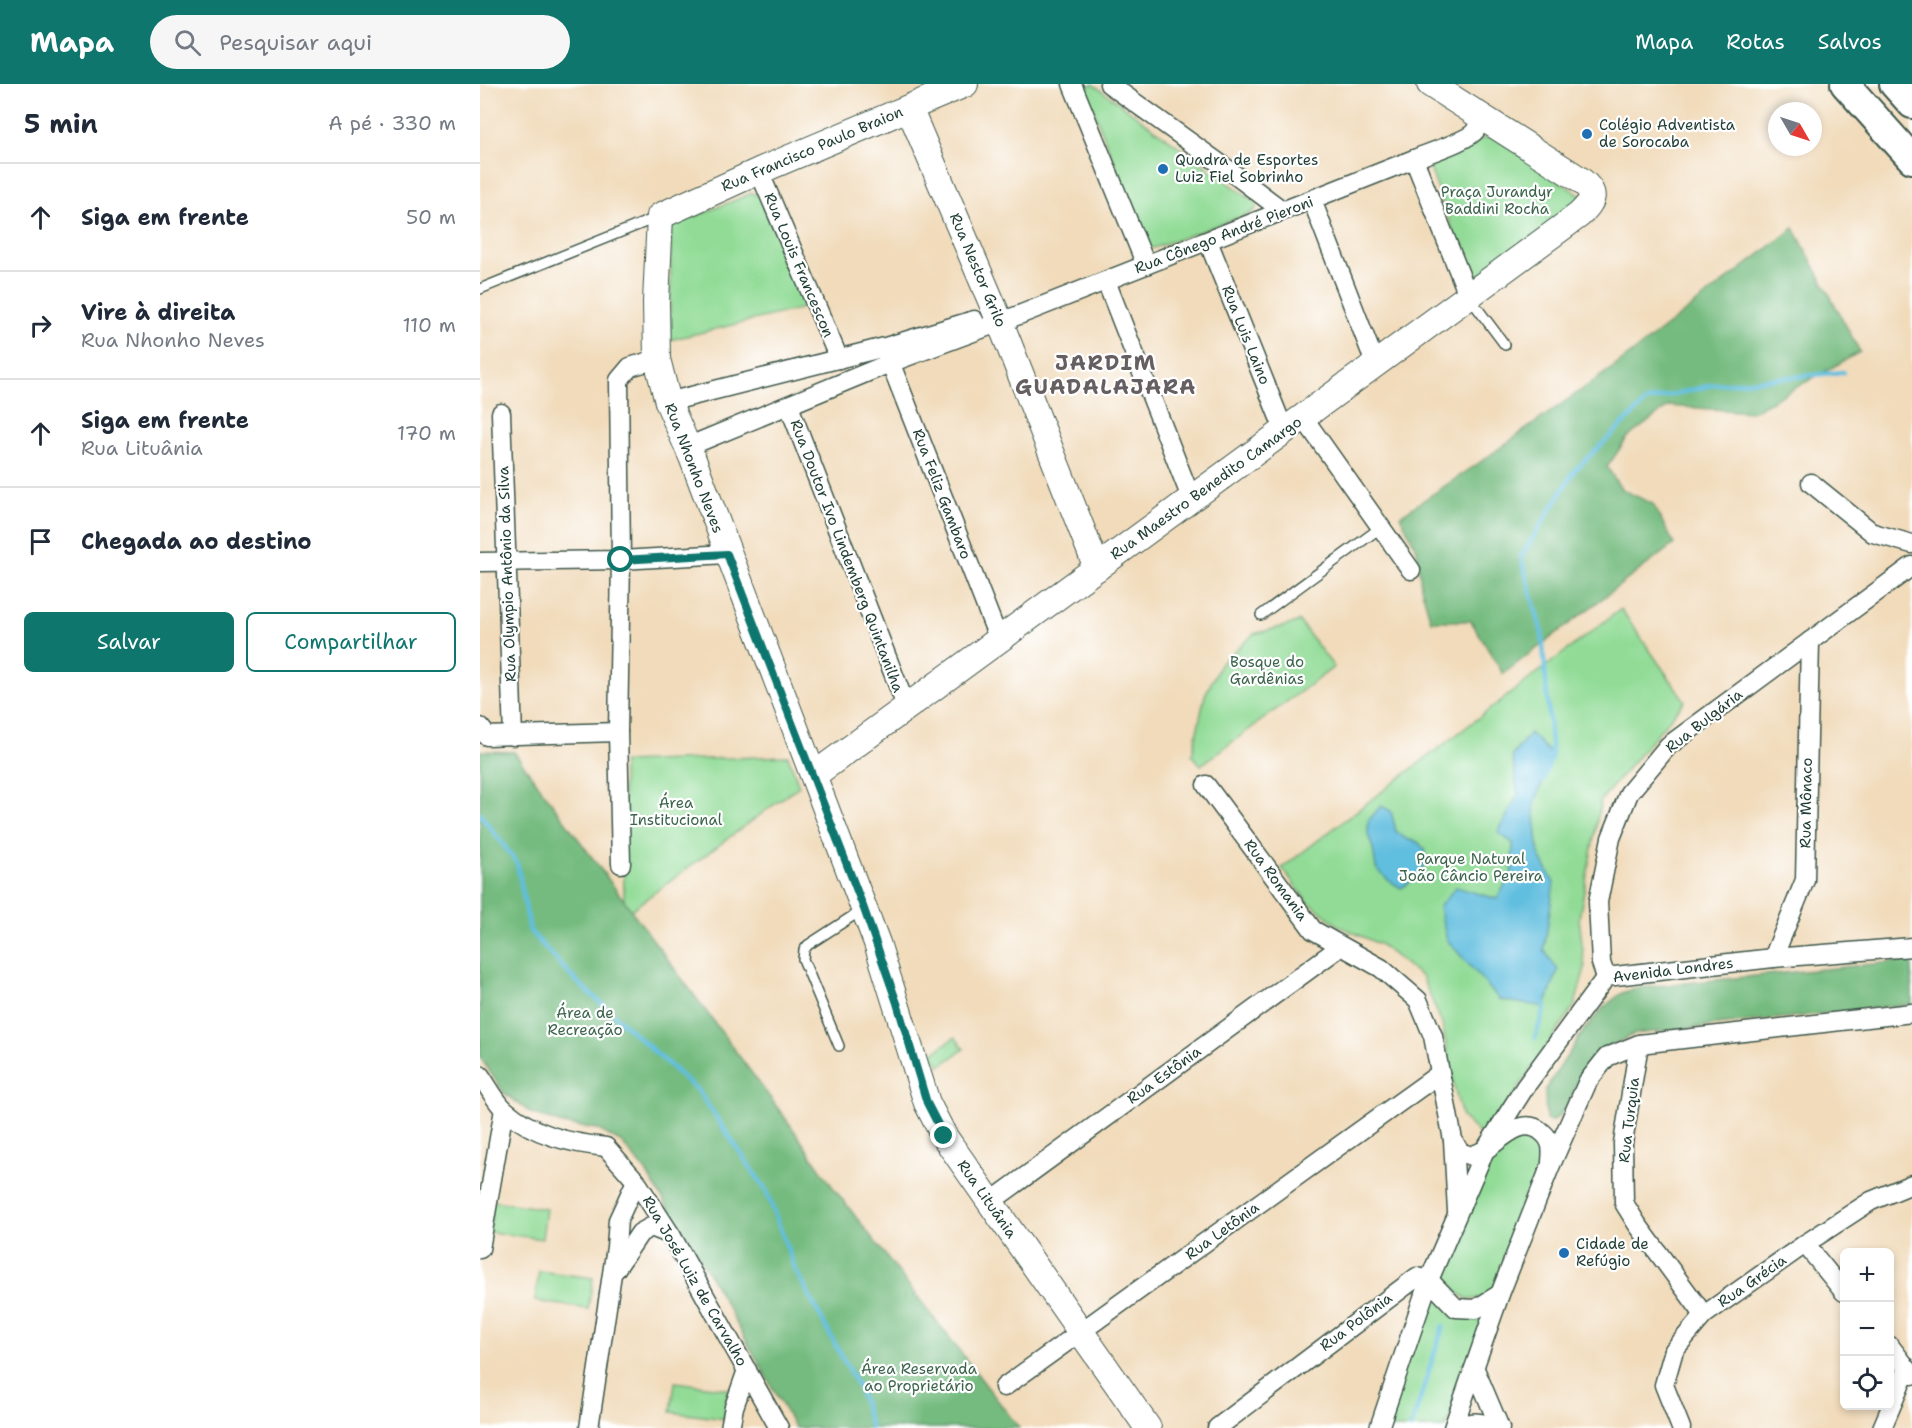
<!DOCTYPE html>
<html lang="pt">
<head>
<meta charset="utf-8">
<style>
  body { margin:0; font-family:"Shantell Sans",sans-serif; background:#f6f6f7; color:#1f2937 }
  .controls { position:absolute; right:18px; bottom:18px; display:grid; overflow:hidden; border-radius:9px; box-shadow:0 3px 9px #0003 }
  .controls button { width:54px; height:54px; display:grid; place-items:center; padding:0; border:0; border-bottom:2px solid #e0e1e3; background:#fff; color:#1f2937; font:30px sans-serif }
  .compass { position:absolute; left:1288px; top:18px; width:54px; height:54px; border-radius:50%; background:#fff; box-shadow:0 3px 9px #0003; rotate:129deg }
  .stop { position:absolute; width:18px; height:18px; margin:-14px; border:4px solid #0f766e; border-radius:50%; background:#fff }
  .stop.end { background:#0f766e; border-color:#fff; box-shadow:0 2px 6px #0008 }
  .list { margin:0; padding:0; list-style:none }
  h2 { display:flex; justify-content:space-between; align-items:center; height:78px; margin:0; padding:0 24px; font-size:26px }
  h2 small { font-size:20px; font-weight:400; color:#747a83 }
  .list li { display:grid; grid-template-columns:39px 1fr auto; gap:18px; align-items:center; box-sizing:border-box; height:108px; padding:0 24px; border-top:2px solid #e0e1e3 }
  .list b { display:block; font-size:22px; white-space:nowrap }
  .list p { margin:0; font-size:20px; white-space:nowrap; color:#747a83 }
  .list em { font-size:20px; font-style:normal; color:#747a83 }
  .actions { display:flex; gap:12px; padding:18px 24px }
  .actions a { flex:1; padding:14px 0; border:2px solid #0f766e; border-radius:9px; text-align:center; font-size:21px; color:#0f766e }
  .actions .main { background:#0f766e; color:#fff }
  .icon { flex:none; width:33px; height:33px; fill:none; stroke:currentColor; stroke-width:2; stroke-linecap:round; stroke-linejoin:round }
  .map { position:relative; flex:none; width:1432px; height:1344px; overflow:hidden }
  header { display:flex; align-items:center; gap:36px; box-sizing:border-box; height:84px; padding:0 30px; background:#0f766e; color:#fff }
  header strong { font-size:28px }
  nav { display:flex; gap:33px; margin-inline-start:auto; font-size:21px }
  .search { width:420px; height:54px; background:#f6f6f7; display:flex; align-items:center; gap:15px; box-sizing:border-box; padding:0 21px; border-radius:33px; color:#747a83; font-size:22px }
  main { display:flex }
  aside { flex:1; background:#fff }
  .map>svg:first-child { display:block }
</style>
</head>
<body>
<header>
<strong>Mapa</strong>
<div class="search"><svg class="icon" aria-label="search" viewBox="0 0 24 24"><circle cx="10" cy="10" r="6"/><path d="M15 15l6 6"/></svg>Pesquisar aqui</div>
<nav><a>Mapa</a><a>Rotas</a><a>Salvos</a></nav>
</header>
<main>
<aside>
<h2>5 min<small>A pé · 330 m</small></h2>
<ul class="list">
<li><svg class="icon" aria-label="ahead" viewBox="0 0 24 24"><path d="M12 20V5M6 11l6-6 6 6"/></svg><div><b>Siga em frente</b></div><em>50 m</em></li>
<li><svg class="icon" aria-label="right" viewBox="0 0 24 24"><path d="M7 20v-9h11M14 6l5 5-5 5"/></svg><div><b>Vire à direita</b><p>Rua Nhonho Neves</p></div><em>110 m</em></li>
<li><svg class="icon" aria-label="ahead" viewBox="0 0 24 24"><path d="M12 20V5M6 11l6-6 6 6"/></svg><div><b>Siga em frente</b><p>Rua Lituânia</p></div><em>170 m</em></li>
<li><svg class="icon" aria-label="arrive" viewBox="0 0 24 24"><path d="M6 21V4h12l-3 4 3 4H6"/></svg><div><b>Chegada ao destino</b></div></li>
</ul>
<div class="actions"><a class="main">Salvar</a><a>Compartilhar</a></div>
</aside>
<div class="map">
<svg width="1432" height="1344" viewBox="0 0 1432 1344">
  <rect width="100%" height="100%" fill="#fff"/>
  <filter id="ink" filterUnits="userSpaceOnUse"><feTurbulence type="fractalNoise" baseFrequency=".0167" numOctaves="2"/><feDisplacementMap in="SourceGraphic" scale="12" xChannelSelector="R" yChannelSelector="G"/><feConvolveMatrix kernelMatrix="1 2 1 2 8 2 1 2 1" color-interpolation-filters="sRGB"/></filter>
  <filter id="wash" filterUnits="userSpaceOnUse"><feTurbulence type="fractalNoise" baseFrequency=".008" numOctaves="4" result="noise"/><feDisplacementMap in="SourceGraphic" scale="24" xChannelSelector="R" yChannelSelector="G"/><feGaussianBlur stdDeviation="1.35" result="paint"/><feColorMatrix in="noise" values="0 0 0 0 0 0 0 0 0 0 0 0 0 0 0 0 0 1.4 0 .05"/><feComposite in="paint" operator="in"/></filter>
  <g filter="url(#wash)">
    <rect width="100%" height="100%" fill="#f1dbbb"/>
    <g fill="#91db96" stroke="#588c65" stroke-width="1.5">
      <path d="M613,0L776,119V125L771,129L674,164H670L666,159L605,5L607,2Z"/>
      <path d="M1010,53L1017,55L1101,112V121L993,196L990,193L948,79L1003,54Z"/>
      <path d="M272,109L280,112L327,223L190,256L191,145L197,140Z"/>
      <path d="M1141,525L1205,617L1121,716L1099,834L1105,884L1095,921L1023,1027L1001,1051L982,1033L973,998L962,940L942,893L901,861L861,843L827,817L802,784Z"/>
      <path d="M819,537L854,583L721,681L712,671L725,611L741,579L774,550L809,541Z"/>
      <path d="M308,672L319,702L151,826L144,816L143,678Z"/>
      <path d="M475,953L484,965L460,982L452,970Z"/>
      <path d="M1029,1056H1045L1058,1065L1061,1079L1058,1095L1014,1203C1011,1206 1006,1212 1002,1213C983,1222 972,1202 964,1188L1009,1071Z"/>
      <path d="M13,1117L66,1125L62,1155L9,1148Z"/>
      <path d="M59,1187L113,1194L108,1225L55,1217Z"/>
      <path d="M950,1200L976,1227L1011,1222L966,1344H904Z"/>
      <path d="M195,1298L248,1305L244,1335L191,1328Z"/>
    </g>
    <g fill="#74bb7f" stroke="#4a7c5a" stroke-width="1.5">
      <path d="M1314,144L1380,268L1272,328L1189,322L1147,354L1127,383L1141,405L1173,420L1194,460L1023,590L991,537H951L941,503L937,466L920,432L996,381L1139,279Z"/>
      <path d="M0,667L34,668L311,1042L352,1102L539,1344H315L221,1176L166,1088L142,1059L117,1045L82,1040L51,1029L24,1009L0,973Z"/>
      <path d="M1432,876V920L1155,950C1140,958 1117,965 1107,980C1095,999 1092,1024 1073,1037L1066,1036L1065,1006L1104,946L1125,922L1142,909L1157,904Z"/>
    </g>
    <g fill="#61bedf" stroke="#407e8a" stroke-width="1.5">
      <path d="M1050,649L1072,671L1054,722L1059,770L1074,799L1064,866L1078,886L1065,923L1020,916L967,856L959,823L976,803L1017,815L1032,788L1033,759L1018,749L1038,710L1032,672Z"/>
      <path d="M901,722L911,727L916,747L926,755L938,758L945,766V776L941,791L921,804L908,796L896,784L893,764L888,751V737Z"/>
    </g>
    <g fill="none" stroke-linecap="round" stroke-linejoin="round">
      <g stroke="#61bedf" stroke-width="4.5">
        <path d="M1063,697L1072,671L1062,549L1041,473L1095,386L1167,317L1232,301L1363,288"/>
        <path d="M0,730L37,779L50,847L93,894L218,1007L286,1106L315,1185L379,1305L391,1344"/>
        <path d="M1055,954L1065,923L1064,918"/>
        <path d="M931,1344L963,1242"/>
      </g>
    </g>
  </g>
  <g filter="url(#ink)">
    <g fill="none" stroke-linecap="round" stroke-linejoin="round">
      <g stroke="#3e5548" stroke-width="12">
        <g id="lane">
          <path d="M0,205L178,133"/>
          <path d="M989,213L1025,261"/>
          <path d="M781,531L900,444"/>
          <path d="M359,962L323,875L324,866L328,861L382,826"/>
        </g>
      </g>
      <g stroke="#3e5548" stroke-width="21">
        <g id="street">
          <path d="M592,0L666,181"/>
          <path d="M629,0L746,84L803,127"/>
          <path d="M934,75L988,211"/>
          <path d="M279,87L359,275"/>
          <path d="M832,116L895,279"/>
          <path d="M728,157L804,346"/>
          <path d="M626,197L711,414"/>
          <path d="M407,270L519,556"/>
          <path d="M188,318L405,263L494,236"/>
          <path d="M309,322L426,622"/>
          <path d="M21,329L33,652"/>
          <path d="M823,333L931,486"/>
          <path d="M207,363L410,279L539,231L934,75C946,70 989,56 995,47C999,41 999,35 995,30"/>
          <path d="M1331,399L1393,449L1432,460"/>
          <path d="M0,478L141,476L247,470"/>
          <path d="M0,643L7,652L138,648"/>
          <path d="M726,701L833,846L901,884L938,916L953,952L973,1056L977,1127"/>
          <path d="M141,780L138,648L141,476L139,296L150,283L177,275"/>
          <path d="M1293,874L1325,796L1330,557"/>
          <path d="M1126,893L1121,879L1118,818L1131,754L1149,709L1188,662L1432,482"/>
          <path d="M1159,960L1143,1059L1144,1119L1157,1140L1224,1231"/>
          <path d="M0,991C8,1002 15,1017 25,1026C54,1051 89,1059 126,1063L156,1097L191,1151L299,1344"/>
          <path d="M973,1056L980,1068L991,1072C997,1070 1003,1067 1008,1064C1024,1053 1043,1032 1062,1048C1073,1057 1072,1066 1071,1078"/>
          <path d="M509,1119L860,863"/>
          <path d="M1325,1160L1364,1208"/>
          <path d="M0,1165L24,1025"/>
          <path d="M135,1186L160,1149L171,1143L191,1151"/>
          <path d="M1410,1262L1432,1291"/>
          <path d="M995,1285L1020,1344"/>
          <path d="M524,1303L959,990"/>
          <path d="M109,1344L136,1163L138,1136L156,1097"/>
          <path d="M250,1344L254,1323L267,1286"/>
          <path d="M737,1344L937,1193L949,1196L976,1224L996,1225L1020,1210"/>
          <path d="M899,1344L949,1196L1005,1066L1045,1003L1126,893L1293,874L1432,863"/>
          <path d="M973,1344L1020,1210L1070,1083L1108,997L1127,973L1159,960L1432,929"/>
          <path d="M980,1344C991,1335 1003,1338 1015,1344"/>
          <path d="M1201,1344L1184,1301L1194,1266L1224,1231L1325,1160L1391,1117L1432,1100"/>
          <path d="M1402,1344L1427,1285"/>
        </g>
      </g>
      <g stroke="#3e5548" stroke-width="28">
        <g id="secondary">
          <path d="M485,0L279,87L180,132L176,218L177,275L188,318L212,373L397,859L447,1019L464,1052L668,1344"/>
          <path d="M429,24L520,238L617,484"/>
          <path d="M334,691L1099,131C1114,116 1118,109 1099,95L950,0"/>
        </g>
      </g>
      <g stroke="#3e5548" stroke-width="32">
        <g id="primary">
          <path d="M1365,0L1432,75"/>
          <path d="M1414,0L1432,20"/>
        </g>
      </g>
      <use href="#lane" stroke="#fff" stroke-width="9"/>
      <use href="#street" stroke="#fff" stroke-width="18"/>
      <use href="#secondary" stroke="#fff" stroke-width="26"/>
      <use href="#primary" stroke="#fff" stroke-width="28"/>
    </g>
  </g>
  <g fill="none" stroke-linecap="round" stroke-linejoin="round" filter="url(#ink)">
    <path stroke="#0f766e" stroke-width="8" d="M141,476L247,470L384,825L417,919L447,1019L464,1052"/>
  </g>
  <g fill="#1f6fb2" stroke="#fff" stroke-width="2">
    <circle cx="1107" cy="50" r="6"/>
    <circle cx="683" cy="85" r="6"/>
    <circle cx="1084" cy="1169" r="6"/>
  </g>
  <g text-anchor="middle" stroke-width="4.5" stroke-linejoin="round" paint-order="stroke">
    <g font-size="15" fill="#1f3d34" stroke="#fff" text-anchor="start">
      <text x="1119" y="46">Colégio Adventista<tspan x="1119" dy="17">de Sorocaba</tspan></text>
      <text x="695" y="81">Quadra de Esportes<tspan x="695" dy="17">Luiz Fiel Sobrinho</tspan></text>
      <text x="1096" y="1165">Cidade de<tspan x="1096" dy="17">Refúgio</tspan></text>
    </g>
    <g font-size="15" fill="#1f3d34" stroke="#fff">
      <text transform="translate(332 65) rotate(-23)" y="5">Rua Francisco Paulo Braion</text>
      <text transform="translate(744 151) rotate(-21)" y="5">Rua Cônego André Pieroni</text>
      <text transform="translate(319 181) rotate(67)" y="5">Rua Louis Francescon</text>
      <text transform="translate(498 186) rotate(67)" y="5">Rua Nestor Grilo</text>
      <text transform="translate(766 251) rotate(68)" y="5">Rua Luis Laino</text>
      <text transform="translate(214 384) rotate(69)" y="5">Rua Nhonho Neves</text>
      <text transform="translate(726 404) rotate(-36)" y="5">Rua Maestro Benedito Camargo</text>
      <text transform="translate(462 410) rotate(69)" y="5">Rua Feliz Gambaro</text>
      <text transform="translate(367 472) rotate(69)" y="5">Rua Doutor Ivo Lindemberg Quintanilha</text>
      <text transform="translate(27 490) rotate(-92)" y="5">Rua Olympio Antônio da Silva</text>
      <text transform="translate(1224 637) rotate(-38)" y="5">Rua Bulgária</text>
      <text transform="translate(1326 719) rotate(-89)" y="5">Rua Mônaco</text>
      <text transform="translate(796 796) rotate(54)" y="5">Rua Romania</text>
      <text transform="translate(1193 886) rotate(-7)" y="5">Avenida Londres</text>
      <text transform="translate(684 991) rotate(-36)" y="5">Rua Estônia</text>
      <text transform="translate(1149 1036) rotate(-83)" y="5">Rua Turquia</text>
      <text transform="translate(507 1115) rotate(55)" y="5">Rua Lituânia</text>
      <text transform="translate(742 1147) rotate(-36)" y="5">Rua Letônia</text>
      <text transform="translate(215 1197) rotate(60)" y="5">Rua José Luiz de Carvalho</text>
      <text transform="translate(1272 1197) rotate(-35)" y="5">Rua Grécia</text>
      <text transform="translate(876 1238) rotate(-37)" y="5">Rua Polônia</text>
    </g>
    <g font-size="15" fill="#3c644c" stroke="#fff">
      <text x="1017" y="113">Praça Jurandyr<tspan x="1017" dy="17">Baddini Rocha</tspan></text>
      <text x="787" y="583">Bosque do<tspan x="787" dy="17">Gardênias</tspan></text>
      <text x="196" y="724">Área<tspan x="196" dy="17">Institucional</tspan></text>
      <text x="991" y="780">Parque Natural<tspan x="991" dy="17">João Câncio Pereira</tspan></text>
      <text x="105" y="934">Área de<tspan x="105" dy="17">Recreação</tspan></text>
      <text x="439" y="1290">Área Reservada<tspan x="439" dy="17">ao Proprietário</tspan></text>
    </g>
    <g font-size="21" font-weight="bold" letter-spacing="1.5" fill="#655f61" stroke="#fff">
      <text x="626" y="286">JARDIM<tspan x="626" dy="24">GUADALAJARA</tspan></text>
    </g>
  </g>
</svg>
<div class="controls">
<button>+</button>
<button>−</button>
<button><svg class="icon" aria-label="locate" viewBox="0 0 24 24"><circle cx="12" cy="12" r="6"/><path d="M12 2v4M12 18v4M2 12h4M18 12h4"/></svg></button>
</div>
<svg class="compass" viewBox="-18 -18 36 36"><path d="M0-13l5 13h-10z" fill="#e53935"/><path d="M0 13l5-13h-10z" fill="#747a83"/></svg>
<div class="stop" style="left:141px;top:476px"></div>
<div class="stop end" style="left:464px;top:1052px"></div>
</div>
</main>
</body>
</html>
